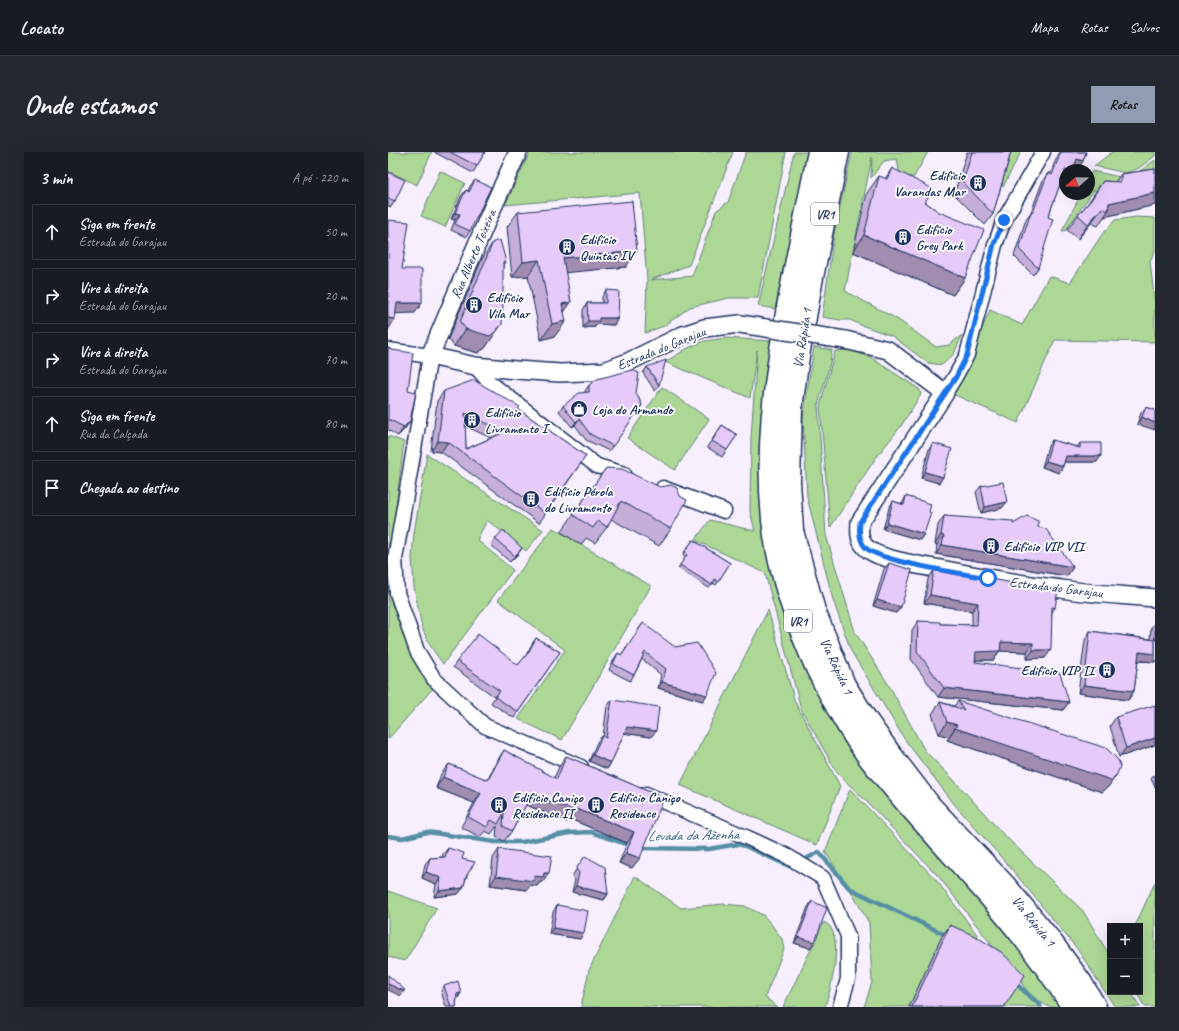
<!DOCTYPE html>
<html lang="pt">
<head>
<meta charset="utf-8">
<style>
  body { margin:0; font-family:Caveat,sans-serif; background:#242831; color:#f1f3f6 }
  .controls { position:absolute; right:12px; bottom:12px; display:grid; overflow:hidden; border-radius:0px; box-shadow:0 4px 16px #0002 }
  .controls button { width:36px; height:36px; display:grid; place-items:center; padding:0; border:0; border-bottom:1px solid #363941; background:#171b24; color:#f1f3f6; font:20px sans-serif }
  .compass { position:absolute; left:671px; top:12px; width:36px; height:36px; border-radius:50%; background:#171b24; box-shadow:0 4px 16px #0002; rotate:250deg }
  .stop { position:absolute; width:12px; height:12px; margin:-9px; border:3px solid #1a73e8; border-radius:50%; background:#fff }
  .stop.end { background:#1a73e8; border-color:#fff; box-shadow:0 1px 4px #0008 }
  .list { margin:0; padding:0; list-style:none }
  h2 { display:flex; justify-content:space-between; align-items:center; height:52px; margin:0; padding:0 16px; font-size:17px }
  h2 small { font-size:13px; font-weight:400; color:#9ea1a6 }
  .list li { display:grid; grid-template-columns:26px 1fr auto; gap:12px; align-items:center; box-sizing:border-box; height:56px; margin:0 8px 8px; padding:0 8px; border:1px solid #363941; border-radius:0px }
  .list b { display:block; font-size:15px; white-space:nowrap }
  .list p { margin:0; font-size:13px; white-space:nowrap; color:#9ea1a6 }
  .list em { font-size:13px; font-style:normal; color:#9ea1a6 }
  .icon { flex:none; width:22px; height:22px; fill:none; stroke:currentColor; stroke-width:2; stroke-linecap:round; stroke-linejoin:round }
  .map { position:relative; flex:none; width:767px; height:855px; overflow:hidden; border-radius:0px }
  header { display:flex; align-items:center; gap:24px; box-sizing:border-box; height:56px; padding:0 20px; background:#171b24; border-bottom:1px solid #363941 }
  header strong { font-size:19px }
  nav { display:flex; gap:22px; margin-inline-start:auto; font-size:14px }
  .intro { display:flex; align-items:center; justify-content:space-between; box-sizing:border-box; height:96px; padding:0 24px }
  h1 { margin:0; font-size:28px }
  .button { padding:10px 18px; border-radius:0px; background:#919bb2; color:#111; font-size:14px; font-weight:700 }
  main { display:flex; gap:24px; padding:0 24px }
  aside { flex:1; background:#171b24; border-radius:0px; box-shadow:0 4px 16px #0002 }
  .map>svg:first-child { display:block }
</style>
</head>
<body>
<header>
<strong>Locato</strong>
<nav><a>Mapa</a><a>Rotas</a><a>Salvos</a></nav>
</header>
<div class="intro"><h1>Onde estamos</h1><a class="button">Rotas</a></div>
<main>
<aside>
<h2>3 min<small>A pé · 220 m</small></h2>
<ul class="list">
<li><svg class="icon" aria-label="ahead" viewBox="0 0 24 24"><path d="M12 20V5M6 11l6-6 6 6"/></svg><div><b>Siga em frente</b><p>Estrada do Garajau</p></div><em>50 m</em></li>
<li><svg class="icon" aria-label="right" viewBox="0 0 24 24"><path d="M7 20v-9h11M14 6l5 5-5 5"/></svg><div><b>Vire à direita</b><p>Estrada do Garajau</p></div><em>20 m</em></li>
<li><svg class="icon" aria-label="right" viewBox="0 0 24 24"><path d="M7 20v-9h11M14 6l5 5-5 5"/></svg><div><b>Vire à direita</b><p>Estrada do Garajau</p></div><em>70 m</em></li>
<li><svg class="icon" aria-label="ahead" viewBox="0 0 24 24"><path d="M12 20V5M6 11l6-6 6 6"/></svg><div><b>Siga em frente</b><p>Rua da Calçada</p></div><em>80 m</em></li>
<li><svg class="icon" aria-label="arrive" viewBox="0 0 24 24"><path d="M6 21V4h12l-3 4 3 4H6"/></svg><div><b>Chegada ao destino</b></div></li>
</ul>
</aside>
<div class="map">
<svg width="767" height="855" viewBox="0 0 767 855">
  <rect width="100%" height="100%" fill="#f7effe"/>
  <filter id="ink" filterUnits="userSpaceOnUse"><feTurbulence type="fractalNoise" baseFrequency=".025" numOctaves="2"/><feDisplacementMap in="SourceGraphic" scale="8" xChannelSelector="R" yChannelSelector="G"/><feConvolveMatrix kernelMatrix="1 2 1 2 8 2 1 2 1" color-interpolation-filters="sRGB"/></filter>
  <g filter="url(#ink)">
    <g fill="#acd795" stroke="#64837a">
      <path d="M0,0H44L29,33L0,19Z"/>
      <path d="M142,0H345L301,113L262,128L304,124L328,59L340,50L358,0H398L370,146H341L302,155L276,174L257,181L259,128L252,41L117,53Z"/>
      <path d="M406,0H420L387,157L370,154Z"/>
      <path d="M464,0H540L526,25L512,24L509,7L496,9L483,26L484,5L457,139L509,167L548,195L561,193L574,183L566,202L554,213L540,211L504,184L473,173L462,168H452L434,165L446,82Z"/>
      <path d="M618,0H633L615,35L613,19Z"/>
      <path d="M724,0H767V4L751,16L738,21L706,14Z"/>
      <path d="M767,8V27L715,43L706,38L677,79H674L693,42H701V25L704,19L737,26L752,19Z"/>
      <path d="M52,19L77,31L57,75L33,64Z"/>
      <path d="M748,65L767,66V99L762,109L767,153V190L667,188L630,271L565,242L602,158L634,173L661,124L682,131L713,84L727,68Z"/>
      <path d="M338,186L383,189L370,312L381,390L393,447L676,855H661L644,845L551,725L479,650L449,621L413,557L377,421L307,388L322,368L367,379L362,359L363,285L369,198L362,246L277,210L300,196L316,189Z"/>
      <path d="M426,195L444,198L442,211L430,253L438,383L467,480L502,535L537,599L564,626L614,681L695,759L722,804V840H743L752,855H727L690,798L626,720L567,653L517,588L463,499L445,448L419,345L415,266Z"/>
      <path d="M461,198L482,205L531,237L533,241L532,244L513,274L487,307L442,376L432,254L447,199Z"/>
      <path d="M274,235L321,267L287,318L239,286Z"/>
      <path d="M0,284L16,290L0,419Z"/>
      <path d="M39,302L155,378L138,399L99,368L89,388L125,418L55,512L43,495L34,476L26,435L24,405L26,381Z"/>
      <path d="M165,376L263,434L174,588L130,567L177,498L110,448Z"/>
      <path d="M0,422L4,453L47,534L0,587Z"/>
      <path d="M380,458L407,550L452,634L429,693L292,633Z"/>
      <path d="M462,637L549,729L608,808L640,844L655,855H476L484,830L481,771L461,736L437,700Z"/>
      <path d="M247,724L293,756L336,752L357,754L375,763L383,772L394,787L396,797L377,845L389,855H193L201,818Z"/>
      <path d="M767,730V855H757L748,840H752V774H747Z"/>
      <path d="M0,739L49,756L17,809L0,805Z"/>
      <path d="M436,770C439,772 442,774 443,776C454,796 443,835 437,855H395Z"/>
    </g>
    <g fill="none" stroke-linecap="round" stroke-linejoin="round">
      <g stroke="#558ea5" stroke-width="4.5">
        <path d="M0,684L14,686L39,680L107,690H134L182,681L203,680L243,694"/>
        <path d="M250,696L321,697L350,692L357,694L403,715L431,700L461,736L560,784"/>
        <path d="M626,830L652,853"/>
      </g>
      <g stroke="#1b2f5e" stroke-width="17">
        <g id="minor">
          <path d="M0,198L42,204L7,407L9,441L29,499L46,527L97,574L193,615"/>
          <path d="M87,214L101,230L209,314L236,322"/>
          <path d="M557,241L567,225L579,203L607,93L616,68L655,0"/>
          <path d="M275,336L336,359"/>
          <path d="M258,642L360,686L399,704L435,726L460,784V827L452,855"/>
        </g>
      </g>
      <g stroke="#1b2f5e" stroke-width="20">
        <g id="tertiary">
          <path d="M130,0L100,66L42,204L87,214L128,218L172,221L216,219L240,210L295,183L316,176L352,172"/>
          <path d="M457,188L500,198L557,241L472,370C471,381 471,391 481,398C495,408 534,414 553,417C593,425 633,432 673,437C704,442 736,443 767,446"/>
        </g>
      </g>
      <g stroke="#1b2f5e" stroke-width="25">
        <g id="trunk">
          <path d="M431,0C421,50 410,100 401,150C387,227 376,305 387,384C394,429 410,474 429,516C446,550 464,584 488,614C542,682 605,741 655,811C666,826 676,840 685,855"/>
          <path d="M450,0L424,125L410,204L403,256L401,330L404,379L426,459L456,533L478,568L502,602L542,654L617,734L660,786L693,831L707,855"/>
        </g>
      </g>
      <use href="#minor" stroke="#fff" stroke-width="14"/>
      <use href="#tertiary" stroke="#fff" stroke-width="17"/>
      <use href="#trunk" stroke="#fff" stroke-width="22"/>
      <g stroke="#1b2f5e" stroke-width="20" stroke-linecap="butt">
        <path id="tertiary-bridge" d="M352,172L457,188"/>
      </g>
      <use href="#tertiary-bridge" stroke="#fff" stroke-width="17"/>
    </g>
    <g fill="#c5aed7" stroke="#1b2f5e" fill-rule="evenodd">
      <path d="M46,0H97L85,21Z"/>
      <path d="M579,0H623L605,62L597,73L566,42Z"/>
      <path d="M672,0H698L695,9L690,16L686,15L675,36L671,35L660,65L650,116L645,123L626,104L638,67L643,60L655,28L660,21L662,22L669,5Z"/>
      <path d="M504,16L537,50L551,60L577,126L565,143L465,100L479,41L491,24L497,27Z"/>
      <path d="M767,17V53L716,65L710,74L703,71L690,87L679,78L690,63L700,51L715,29L727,30L733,22Z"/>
      <path d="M0,20L7,49L3,55L0,54Z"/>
      <path d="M87,28L82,79L78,85L63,78L67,68L63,67L73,44L78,38L80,39L82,34Z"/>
      <path d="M130,60L238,115L177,120L183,150L176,160L167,184L153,188L140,124L124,125L119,75Z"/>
      <path d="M105,90L115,115L102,189L97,196L90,201L66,194L60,187L94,107Z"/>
      <path d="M218,138L230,166L226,173L209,172L207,175L195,176V158L199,151H214V145Z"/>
      <path d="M0,195L20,238L22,269L16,278L10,284L0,278Z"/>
      <path d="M259,215L271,233L267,239L255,221Z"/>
      <path d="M201,233L248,241L254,253L221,299L198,288L187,273L184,275L171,259L175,254L197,241V239Z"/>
      <path d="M56,239L130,257L198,304L151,371L53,300L43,299L49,249ZM77,274L103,286L78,297Z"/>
      <path d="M758,255L767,258L749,272L753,261Z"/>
      <path d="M334,273L349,283L334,305L319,295Z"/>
      <path d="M664,288L689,295L692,291L709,310H676L675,314L671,321L654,315L660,294Z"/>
      <path d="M545,291L555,325L551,331L533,326L541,297Z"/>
      <path d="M218,316L283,377L271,394L223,367L219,375L207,391L198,386L193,393L173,380Z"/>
      <path d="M593,334L614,356L593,361L588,340Z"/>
      <path d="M518,344L541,360L536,382L532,388L495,377L501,356L505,349L514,352Z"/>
      <path d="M556,364L650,375L685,415L679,424L548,402L549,393L547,392L550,373Z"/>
      <path d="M107,387L130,402L122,410L103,393Z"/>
      <path d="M305,388L342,411L328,433L325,431L321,436L290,416L297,406L295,402Z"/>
      <path d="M501,411L513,455L508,461L485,454L496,417Z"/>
      <path d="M546,418L667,456L664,460L657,506L639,507V500L611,499L606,508H587V510L681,550L675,558L550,545L523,507L524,478L530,469L552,472L584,473V459L536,451L540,427Z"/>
      <path d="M767,470V510L750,509L746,539L740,548L690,541L697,488L702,479L762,487L763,476Z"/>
      <path d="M255,471L315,549L270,536L273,523L254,507L246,523L242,529L221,518L226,507L230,501L233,503Z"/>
      <path d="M148,486L172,500L126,566L103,551L107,545L65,515L69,509L130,513L137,505L144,492Z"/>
      <path d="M224,548L263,585L236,581L223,611L219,617L201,609L209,590L214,584L215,585L219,554Z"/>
      <path d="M570,549L721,634L714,640L559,588L561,585L551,582L544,562L552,550L566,554Z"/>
      <path d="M728,565L767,593L731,605L722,574Z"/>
      <path d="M116,598L166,626L171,615L178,604L276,646L244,716L231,711L239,691L182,667L180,670L138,653L124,679L116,689L108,685L109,674L103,682L97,679L92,685L73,675L86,651L48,636L53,622L61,612L99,628L109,609Z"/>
      <path d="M767,622V635L763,627Z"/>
      <path d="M60,696L74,707L79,723L75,736L70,742L46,745L48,732L34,726L37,712L42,706L54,705L55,702Z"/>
      <path d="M111,697L155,730H152L149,734L142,733L139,738L102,733L105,706Z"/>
      <path d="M197,704L220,742L216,748L184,740L187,728L184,724Z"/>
      <path d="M424,749L427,790L422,796L406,791L420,755Z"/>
      <path d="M169,753L192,787L161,782L165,760Z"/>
      <path d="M562,773L616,855H521L554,784Z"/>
      <path d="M56,834L73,841L70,846H69L68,855H58L53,839Z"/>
    </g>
    <g fill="#a08daf" stroke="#1b2f5e">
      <path d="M689,7L695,9L690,16L685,14Z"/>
      <path d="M674,27L677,28V34L675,36L669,34Z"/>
      <path d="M767,41V53L716,65L720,59L721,51Z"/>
      <path d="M714,56L703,71L690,87L700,72Z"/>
      <path d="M67,61L72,62L67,68L63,67Z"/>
      <path d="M476,83L577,126L565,143L465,100Z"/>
      <path d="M249,99L238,115L164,122L175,106Z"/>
      <path d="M151,108L140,124L124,125L135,110Z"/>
      <path d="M115,110H118L107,127Z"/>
      <path d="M183,150L172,166L174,152Z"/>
      <path d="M9,151H34L27,161L2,162Z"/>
      <path d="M0,166L7,167L0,178Z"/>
      <path d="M211,166H230L226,173L209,172L207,175L195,176L200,169Z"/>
      <path d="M178,169L167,184L153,188L164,172Z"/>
      <path d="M114,172L97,196L90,201L66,194L78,177Z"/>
      <path d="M754,265L767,271V278L749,272Z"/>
      <path d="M191,267L187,273L184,275L188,270Z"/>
      <path d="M22,269L16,278L10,284L16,275Z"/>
      <path d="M50,289L60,290L53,300L43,299Z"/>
      <path d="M678,304H713L709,310H674Z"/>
      <path d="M658,309L675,314L671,321L654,315Z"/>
      <path d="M537,320L555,325L551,331L533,326Z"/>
      <path d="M619,350L614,356L593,361L597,355Z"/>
      <path d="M499,371L536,382L532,388L495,377Z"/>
      <path d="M553,383L556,384L549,393L547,392Z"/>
      <path d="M554,393L685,415L679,424L548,402Z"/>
      <path d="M134,396L130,402L122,410L127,404Z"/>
      <path d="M542,443L590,451L584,459L536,451Z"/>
      <path d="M489,448L513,455L508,461L485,454Z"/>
      <path d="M613,490L645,491L639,500L611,499L606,508H582L588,500Z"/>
      <path d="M645,498H663L657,506L639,507Z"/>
      <path d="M751,500L767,502V510L745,508Z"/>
      <path d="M274,530L319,543L315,549L270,536Z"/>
      <path d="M696,533L746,539L740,548L690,541Z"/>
      <path d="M556,536L681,550L675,558L550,545Z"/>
      <path d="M559,570L569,573L561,585L551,582Z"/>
      <path d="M239,575L268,579L263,585L234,581Z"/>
      <path d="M567,576L729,622L721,634L714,640L559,588Z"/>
      <path d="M767,586V593L731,605L738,596Z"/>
      <path d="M205,603L223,611L219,617L201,609Z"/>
      <path d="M55,625L93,641L86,651L48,636Z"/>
      <path d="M144,642L189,657L246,680L239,691L182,667L180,670L136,652Z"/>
      <path d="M238,701L252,706L244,716L231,711Z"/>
      <path d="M38,720L53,726L48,732L34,726Z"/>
      <path d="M156,721H161L155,730H152L149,734L142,733L139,738L102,733L108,724H146Z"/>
      <path d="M188,734L220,742L216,748L184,740Z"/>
      <path d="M75,736L70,742L46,745L51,739Z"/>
      <path d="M165,776L196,781L192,787L161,782Z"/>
      <path d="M410,785L427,790L422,796L406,791Z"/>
      <path d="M0,832L16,839L13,844L0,838Z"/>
      <path d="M73,841L70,846L65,847L69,842Z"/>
    </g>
    <g fill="#e5cafa" stroke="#1b2f5e" fill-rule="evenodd">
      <path d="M62,0H97L89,14Z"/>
      <path d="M584,0H623L605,62L575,30Z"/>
      <path d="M673,0H698L695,9L689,7L685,18H677V28L674,27L660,65L665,67L650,116L631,97L643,60H645L660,21L664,23Z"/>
      <path d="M504,16L545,37L537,50L551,60L596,78L577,126L476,83L491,24L499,27Z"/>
      <path d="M767,17V41L721,51L720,59L714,56L700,72L690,63L703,48L715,29L733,30V22Z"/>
      <path d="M0,20L17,28L7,49L0,46Z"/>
      <path d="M87,28L103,35L82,79L67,72L72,62L67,61L78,38L81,40Z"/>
      <path d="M244,49L249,99L175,106L183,150L174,152L178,169L164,172L151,108L135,110L130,60Z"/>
      <path d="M0,68L21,70L14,117H34V151H9L7,167L0,166Z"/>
      <path d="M112,88L118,110H115V153L114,172L108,179L102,184L78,177L72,170L105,90Z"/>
      <path d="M218,138L231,139L230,166H211V169H200L199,151H218Z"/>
      <path d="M0,195L1,196L4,198L25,201L20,238L28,240L22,269L16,275L0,267Z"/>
      <path d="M278,208L271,233L259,215Z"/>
      <path d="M244,218L251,221L248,241L254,253L225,294L202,282L191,267L188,270L175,254L191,241L201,240V233L209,227Z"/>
      <path d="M86,228L132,255L130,257L198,304L157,361L60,290L50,289L56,239ZM77,261L117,280L78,297Z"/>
      <path d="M758,255L767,258V271L754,265Z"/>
      <path d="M334,273L349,283L339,298L324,289Z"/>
      <path d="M664,288L692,296V291H713V304H678L675,314L658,309Z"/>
      <path d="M545,291L564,297L555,325L537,320Z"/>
      <path d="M218,316L234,317L272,335L283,333L289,336L292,344L299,348L283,377L233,349L219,375L210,369L205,376L185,363Z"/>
      <path d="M615,330L619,350L597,355L593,334Z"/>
      <path d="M518,344L543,352L541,360L543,361L536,382L499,371L505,349L516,353Z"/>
      <path d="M556,364L625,369V372L639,364L650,369V375L658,377L685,415L554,393L556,384L553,383Z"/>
      <path d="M115,378L134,396L127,404L107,387Z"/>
      <path d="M305,388L342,411L330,430L327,427L324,433L292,413L299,403L297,399Z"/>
      <path d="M501,411L524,418L513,455L489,448Z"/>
      <path d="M546,418L670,438L667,456L664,455L663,498H645V491L613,490L612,499L588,500L587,510L672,521L681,550L556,536L529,499L530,469L552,470V472L589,473L590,451L542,443Z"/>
      <path d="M255,471L287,495L309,491L328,521L319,543L274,530L278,517L257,500L246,523L225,512L230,501L234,503Z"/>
      <path d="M702,479L767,488V485V502L751,500L746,539L696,533Z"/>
      <path d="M90,482L130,513L140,501L148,486L172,500L130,560L107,545L112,539L69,509Z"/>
      <path d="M224,548L271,555L268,579L239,575L223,611L205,603L214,584L218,586Z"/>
      <path d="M570,549L718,596L730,608L732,615L729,622L723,628L567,576L569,573L559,570L552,550L576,558Z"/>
      <path d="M767,553V586L738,596L728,565Z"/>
      <path d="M116,598L169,627L178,604L276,646L252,706L238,701L246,680L189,657L187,659L144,642L124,679L115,674L116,661L110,672L103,668L99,675L80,665L93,641L55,625L61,612L100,628Z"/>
      <path d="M60,696L76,701L74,707L87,710L79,723L75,736L51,739L53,726L38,720L42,706L57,705Z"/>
      <path d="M111,697L164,704L161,721H156L155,725L146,724V729L108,724Z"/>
      <path d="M197,704L217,715L220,742L188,734L191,721L188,717Z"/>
      <path d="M424,749L439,756L427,790L410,785Z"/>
      <path d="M169,753L200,759L196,781L165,776Z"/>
      <path d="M562,773L587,784L613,800L637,823L616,855H524Z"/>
      <path d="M0,823L17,838L16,839L0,832Z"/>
      <path d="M70,829L73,841L69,842L68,855H63L56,834Z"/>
    </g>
  </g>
  <g fill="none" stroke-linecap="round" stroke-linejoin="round" filter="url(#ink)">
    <path stroke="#1a73e8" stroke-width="5" d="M600,426C577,422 493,410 478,396C471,389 471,380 472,370L568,225L579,203L606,92L616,68"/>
  </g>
  <defs>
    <g id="building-disc" transform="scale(0.9)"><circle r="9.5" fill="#1b2f5e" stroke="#fff"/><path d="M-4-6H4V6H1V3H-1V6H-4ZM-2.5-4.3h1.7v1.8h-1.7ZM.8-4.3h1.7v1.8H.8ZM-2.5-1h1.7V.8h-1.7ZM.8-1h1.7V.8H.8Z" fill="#fff"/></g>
    <g id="shop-disc" transform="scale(0.9)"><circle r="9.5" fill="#1b2f5e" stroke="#fff"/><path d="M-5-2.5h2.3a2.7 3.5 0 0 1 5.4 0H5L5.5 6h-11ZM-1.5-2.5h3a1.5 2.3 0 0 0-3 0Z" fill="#fff"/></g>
  </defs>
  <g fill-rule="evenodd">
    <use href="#building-disc" x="590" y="31"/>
    <use href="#building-disc" x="515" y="85"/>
    <use href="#building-disc" x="179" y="95"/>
    <use href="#building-disc" x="86" y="153"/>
    <use href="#shop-disc" x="191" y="257"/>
    <use href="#building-disc" x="84" y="268"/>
    <use href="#building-disc" x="143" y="347"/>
    <use href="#building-disc" x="603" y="394"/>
    <use href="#building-disc" x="719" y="518"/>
    <use href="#building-disc" x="111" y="653"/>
    <use href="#building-disc" x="208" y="653"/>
  </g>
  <g text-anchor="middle" stroke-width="3.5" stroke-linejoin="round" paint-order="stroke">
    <g fill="#fff" stroke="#5f6d8e" stroke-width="1">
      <rect x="423" y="51" width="28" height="22" rx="3"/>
      <rect x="396" y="458" width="28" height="22" rx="3"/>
    </g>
    <g font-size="13" font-weight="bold" fill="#1b2f5e">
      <text x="437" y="67">VR1</text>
      <text x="410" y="474">VR1</text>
    </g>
    <g font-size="14" font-weight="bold" fill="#1b2f5e" stroke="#fff" text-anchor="start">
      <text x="577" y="28" text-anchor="end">Edifício<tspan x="577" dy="16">Varandas Mar</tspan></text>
      <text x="528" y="82">Edifício<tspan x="528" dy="16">Grey Park</tspan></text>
      <text x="192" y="92">Edifício<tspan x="192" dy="16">Quintas IV</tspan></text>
      <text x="99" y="150">Edifício<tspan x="99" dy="16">Vila Mar</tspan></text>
      <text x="204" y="262">Loja do Armando</text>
      <text x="97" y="265">Edifício<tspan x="97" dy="16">Livramento I</tspan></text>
      <text x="156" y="344">Edifício Pérola<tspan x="156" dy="16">do Livramento</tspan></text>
      <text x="616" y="399">Edifício VIP VII</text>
      <text x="706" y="523" text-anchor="end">Edifício VIP II</text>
      <text x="124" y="650">Edifício Caniço<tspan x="124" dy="16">Residence II</tspan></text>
      <text x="221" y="650">Edifício Caniço<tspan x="221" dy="16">Residence</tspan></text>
    </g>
    <g font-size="14" fill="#1b2f5e" stroke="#fff">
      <text transform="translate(85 102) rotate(-67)" y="5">Rua Alberto Teixeira</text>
      <text transform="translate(414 186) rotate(-81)" y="5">Via Rápida 1</text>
      <text transform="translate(273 196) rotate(-22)" y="5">Estrada do Garajau</text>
      <text transform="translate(668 435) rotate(7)" y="5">Estrada do Garajau</text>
      <text transform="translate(449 514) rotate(65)" y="5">Via Rápida 1</text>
      <text transform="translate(646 769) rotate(51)" y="5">Via Rápida 1</text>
    </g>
    <g font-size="15" font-style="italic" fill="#385f81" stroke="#fff">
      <text transform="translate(305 683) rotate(-1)" y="5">Levada da Azenha</text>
    </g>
  </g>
</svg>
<div class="controls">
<button>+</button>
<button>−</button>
</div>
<svg class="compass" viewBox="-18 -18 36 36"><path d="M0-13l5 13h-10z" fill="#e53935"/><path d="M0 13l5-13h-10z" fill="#9ea1a6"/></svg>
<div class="stop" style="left:600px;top:426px"></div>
<div class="stop end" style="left:616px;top:68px"></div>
</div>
</main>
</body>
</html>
